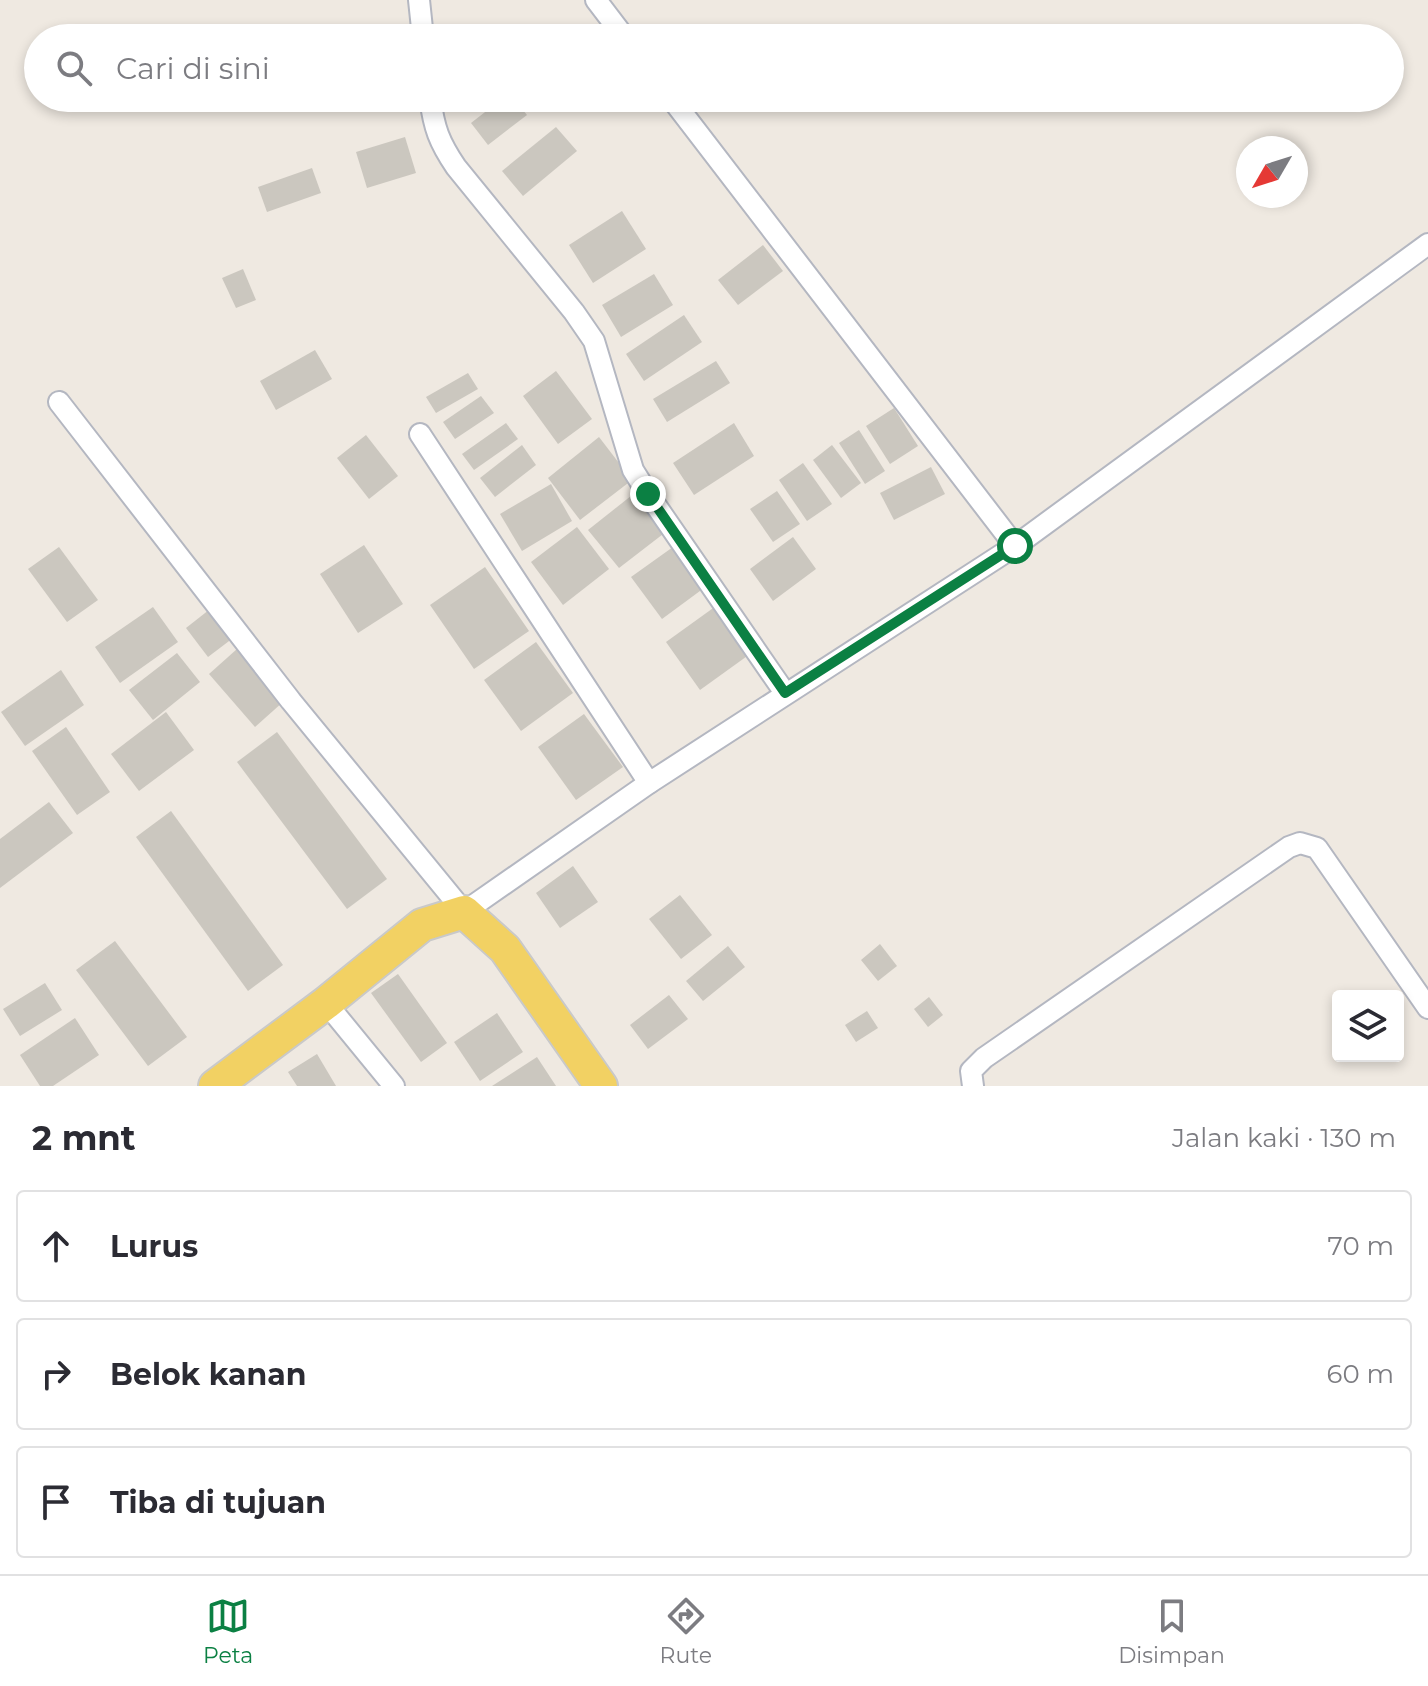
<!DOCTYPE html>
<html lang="id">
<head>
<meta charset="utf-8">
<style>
  body { margin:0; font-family:Montserrat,sans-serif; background:#f2f2f3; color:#2b2b33 }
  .controls { position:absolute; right:24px; bottom:24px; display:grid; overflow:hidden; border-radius:8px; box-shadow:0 4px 12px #0003 }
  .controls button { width:72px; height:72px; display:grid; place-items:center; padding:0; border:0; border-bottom:2px solid #e1e1e2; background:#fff; color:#2b2b33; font:40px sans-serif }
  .compass { position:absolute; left:1236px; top:136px; width:72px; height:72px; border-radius:50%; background:#fff; box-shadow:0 4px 12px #0003; rotate:231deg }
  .stop { position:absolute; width:24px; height:24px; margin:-18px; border:6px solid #0b8043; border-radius:50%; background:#fff }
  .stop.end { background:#0b8043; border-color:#fff; box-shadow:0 2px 8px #0008 }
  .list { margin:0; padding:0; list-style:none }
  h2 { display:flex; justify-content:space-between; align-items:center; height:104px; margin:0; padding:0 32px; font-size:34px }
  h2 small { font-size:26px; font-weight:400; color:#7c7c81 }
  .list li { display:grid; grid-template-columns:52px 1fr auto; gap:24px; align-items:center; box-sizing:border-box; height:112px; margin:0 16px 16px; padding:0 16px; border:2px solid #e1e1e2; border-radius:8px }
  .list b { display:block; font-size:30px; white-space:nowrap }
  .list em { font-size:26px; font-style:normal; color:#7c7c81 }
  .icon { flex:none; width:44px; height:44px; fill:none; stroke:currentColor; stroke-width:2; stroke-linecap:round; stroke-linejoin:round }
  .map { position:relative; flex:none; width:1428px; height:1086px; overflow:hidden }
  .search { position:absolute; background:#fff; box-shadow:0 4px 12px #0003; left:24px; right:24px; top:24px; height:88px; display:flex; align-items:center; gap:20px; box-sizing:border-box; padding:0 28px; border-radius:44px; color:#7c7c81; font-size:30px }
  .sheet { height:488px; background:#fff }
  nav { display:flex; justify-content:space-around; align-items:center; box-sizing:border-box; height:112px; border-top:2px solid #e1e1e2; background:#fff; font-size:22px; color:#7c7c81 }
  nav a { display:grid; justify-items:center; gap:4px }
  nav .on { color:#0b8043 }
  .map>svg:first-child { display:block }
</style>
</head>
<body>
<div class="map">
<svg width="1428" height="1086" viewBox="0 0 1428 1086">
  <rect width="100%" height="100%" fill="#efe9e1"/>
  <g fill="#cbc7bf">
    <path d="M503,98H513L527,115L488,145L471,123Z"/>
    <path d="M556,127L577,151L523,196L502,171Z"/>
    <path d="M405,137L416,173L367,188L356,152Z"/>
    <path d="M312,168L321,193L267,212L258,187Z"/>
    <path d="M622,211L646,249L593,283L569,245Z"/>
    <path d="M763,245L783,271L738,305L718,280Z"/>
    <path d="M243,269L256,300L236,308L222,278Z"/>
    <path d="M654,274L673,305L621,337L602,305Z"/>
    <path d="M684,315L702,342L644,381L626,354Z"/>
    <path d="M315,350L332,379L276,410L260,381Z"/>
    <path d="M716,361L730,383L667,422L653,399Z"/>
    <path d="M556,371L592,419L558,444L523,396Z"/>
    <path d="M468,373L478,389L436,413L426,397Z"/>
    <path d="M481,396L494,413L455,439L443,422Z"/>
    <path d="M894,408L918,446L890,464L866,426Z"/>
    <path d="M506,423L518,439L474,470L462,454Z"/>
    <path d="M734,423L754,456L694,495L673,463Z"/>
    <path d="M859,430L885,471L865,484L839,443Z"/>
    <path d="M366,435L398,476L369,499L337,458Z"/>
    <path d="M599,437L632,480L580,520L548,478Z"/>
    <path d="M522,445L536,465L495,497L480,478Z"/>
    <path d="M832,445L861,483L841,498L813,460Z"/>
    <path d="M803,463L832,504L807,521L779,480Z"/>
    <path d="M931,467L945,494L894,520L880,493Z"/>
    <path d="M551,484L572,521L522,551L500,514Z"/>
    <path d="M777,491L800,524L773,542L750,509Z"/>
    <path d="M636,492L667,531L619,568L588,530Z"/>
    <path d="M577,527L609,569L563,605L531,562Z"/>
    <path d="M793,537L816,569L773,601L750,569Z"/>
    <path d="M364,545L403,604L358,633L320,574Z"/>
    <path d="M59,547L98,600L67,622L28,569Z"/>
    <path d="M673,547L704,588L662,619L631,577Z"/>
    <path d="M485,567L529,631L474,669L430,605Z"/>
    <path d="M214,606L237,635L208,657L186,628Z"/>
    <path d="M716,606L750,654L700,690L666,642Z"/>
    <path d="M153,607L178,642L120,683L95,647Z"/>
    <path d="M536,642L573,693L521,731L484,680Z"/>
    <path d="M237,649L283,702L255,727L209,674Z"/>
    <path d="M177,653L200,682L153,720L129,690Z"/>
    <path d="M61,670L84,705L25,746L1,712Z"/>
    <path d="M166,712L194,750L139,791L111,754Z"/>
    <path d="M584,714L623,767L576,800L538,747Z"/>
    <path d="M66,727L110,792L77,815L32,751Z"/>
    <path d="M277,732L387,879L347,909L237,762Z"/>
    <path d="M49,802L73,833L0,888V839Z"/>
    <path d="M171,811L283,965L248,991L136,837Z"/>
    <path d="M573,866L598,902L560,928L536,893Z"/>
    <path d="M680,895L712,935L681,959L649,919Z"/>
    <path d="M115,941L187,1037L148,1066L76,970Z"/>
    <path d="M880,944L897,966L878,981L861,960Z"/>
    <path d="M728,946L745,967L703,1001L686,981Z"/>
    <path d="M398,974L447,1043L421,1062L371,993Z"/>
    <path d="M45,983L62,1010L20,1036L3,1009Z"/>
    <path d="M669,995L688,1019L648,1049L630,1025Z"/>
    <path d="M929,997L943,1015L928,1027L914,1009Z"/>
    <path d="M867,1011L878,1028L856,1042L845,1025Z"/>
    <path d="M497,1013L523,1052L480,1081L454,1042Z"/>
    <path d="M75,1018L99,1055L53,1086H40L20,1055Z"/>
    <path d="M317,1054L336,1086H297L288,1072Z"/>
    <path d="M537,1057L556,1086H492Z"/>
  </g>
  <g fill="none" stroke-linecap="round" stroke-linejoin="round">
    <g stroke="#b4b7c1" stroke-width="24">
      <g id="street">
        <path d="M419,0L423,38"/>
        <path d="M596,0L625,38"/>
        <path d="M430,98C434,128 439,142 456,167L574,312L594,341L633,470L648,494L785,693"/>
        <path d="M671,98L1015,546"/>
        <path d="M59,402L291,701L464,912L649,783L1015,546L1428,244"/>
        <path d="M420,434L649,783"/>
        <path d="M326,1003L394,1086"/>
        <path d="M973,1086L971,1071L984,1058L1289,847L1300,843L1317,848L1428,1008"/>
      </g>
    </g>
    <g stroke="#c9c9c9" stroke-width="36">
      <path id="primary" d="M215,1086L326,1003L422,925L464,912L505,949L601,1086"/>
    </g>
    <use href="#street" stroke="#fff" stroke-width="20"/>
    <use href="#primary" stroke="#f2d163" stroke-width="32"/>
  </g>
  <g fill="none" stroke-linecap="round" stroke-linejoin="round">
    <path stroke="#0b8043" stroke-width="10" d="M648,494L785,693L1015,546"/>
  </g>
</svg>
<div class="controls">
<button><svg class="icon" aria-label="layers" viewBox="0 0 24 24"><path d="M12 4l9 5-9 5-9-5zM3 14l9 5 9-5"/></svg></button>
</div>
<svg class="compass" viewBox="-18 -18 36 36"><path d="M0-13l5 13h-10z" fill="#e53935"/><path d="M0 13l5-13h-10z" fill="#7c7c81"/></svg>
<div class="stop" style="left:1015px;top:546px"></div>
<div class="stop end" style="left:648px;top:494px"></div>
<div class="search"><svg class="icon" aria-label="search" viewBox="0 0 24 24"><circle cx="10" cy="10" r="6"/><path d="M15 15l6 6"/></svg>Cari di sini</div>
</div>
<section class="sheet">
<h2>2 mnt<small>Jalan kaki · 130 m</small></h2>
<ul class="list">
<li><svg class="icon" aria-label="ahead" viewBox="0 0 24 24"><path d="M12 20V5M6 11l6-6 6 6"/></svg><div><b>Lurus</b></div><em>70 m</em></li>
<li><svg class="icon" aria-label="right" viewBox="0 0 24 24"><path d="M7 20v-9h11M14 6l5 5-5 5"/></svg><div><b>Belok kanan</b></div><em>60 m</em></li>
<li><svg class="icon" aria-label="arrive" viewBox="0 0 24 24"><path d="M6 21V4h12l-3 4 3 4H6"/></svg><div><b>Tiba di tujuan</b></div></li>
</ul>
</section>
<nav>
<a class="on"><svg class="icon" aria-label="map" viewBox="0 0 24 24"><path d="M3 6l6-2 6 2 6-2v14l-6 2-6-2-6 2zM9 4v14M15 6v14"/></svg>Peta</a>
<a><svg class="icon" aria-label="directions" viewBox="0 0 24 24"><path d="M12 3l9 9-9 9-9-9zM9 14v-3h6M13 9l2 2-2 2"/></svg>Rute</a>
<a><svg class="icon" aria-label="saved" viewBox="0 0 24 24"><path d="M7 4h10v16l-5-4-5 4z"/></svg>Disimpan</a>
</nav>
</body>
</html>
